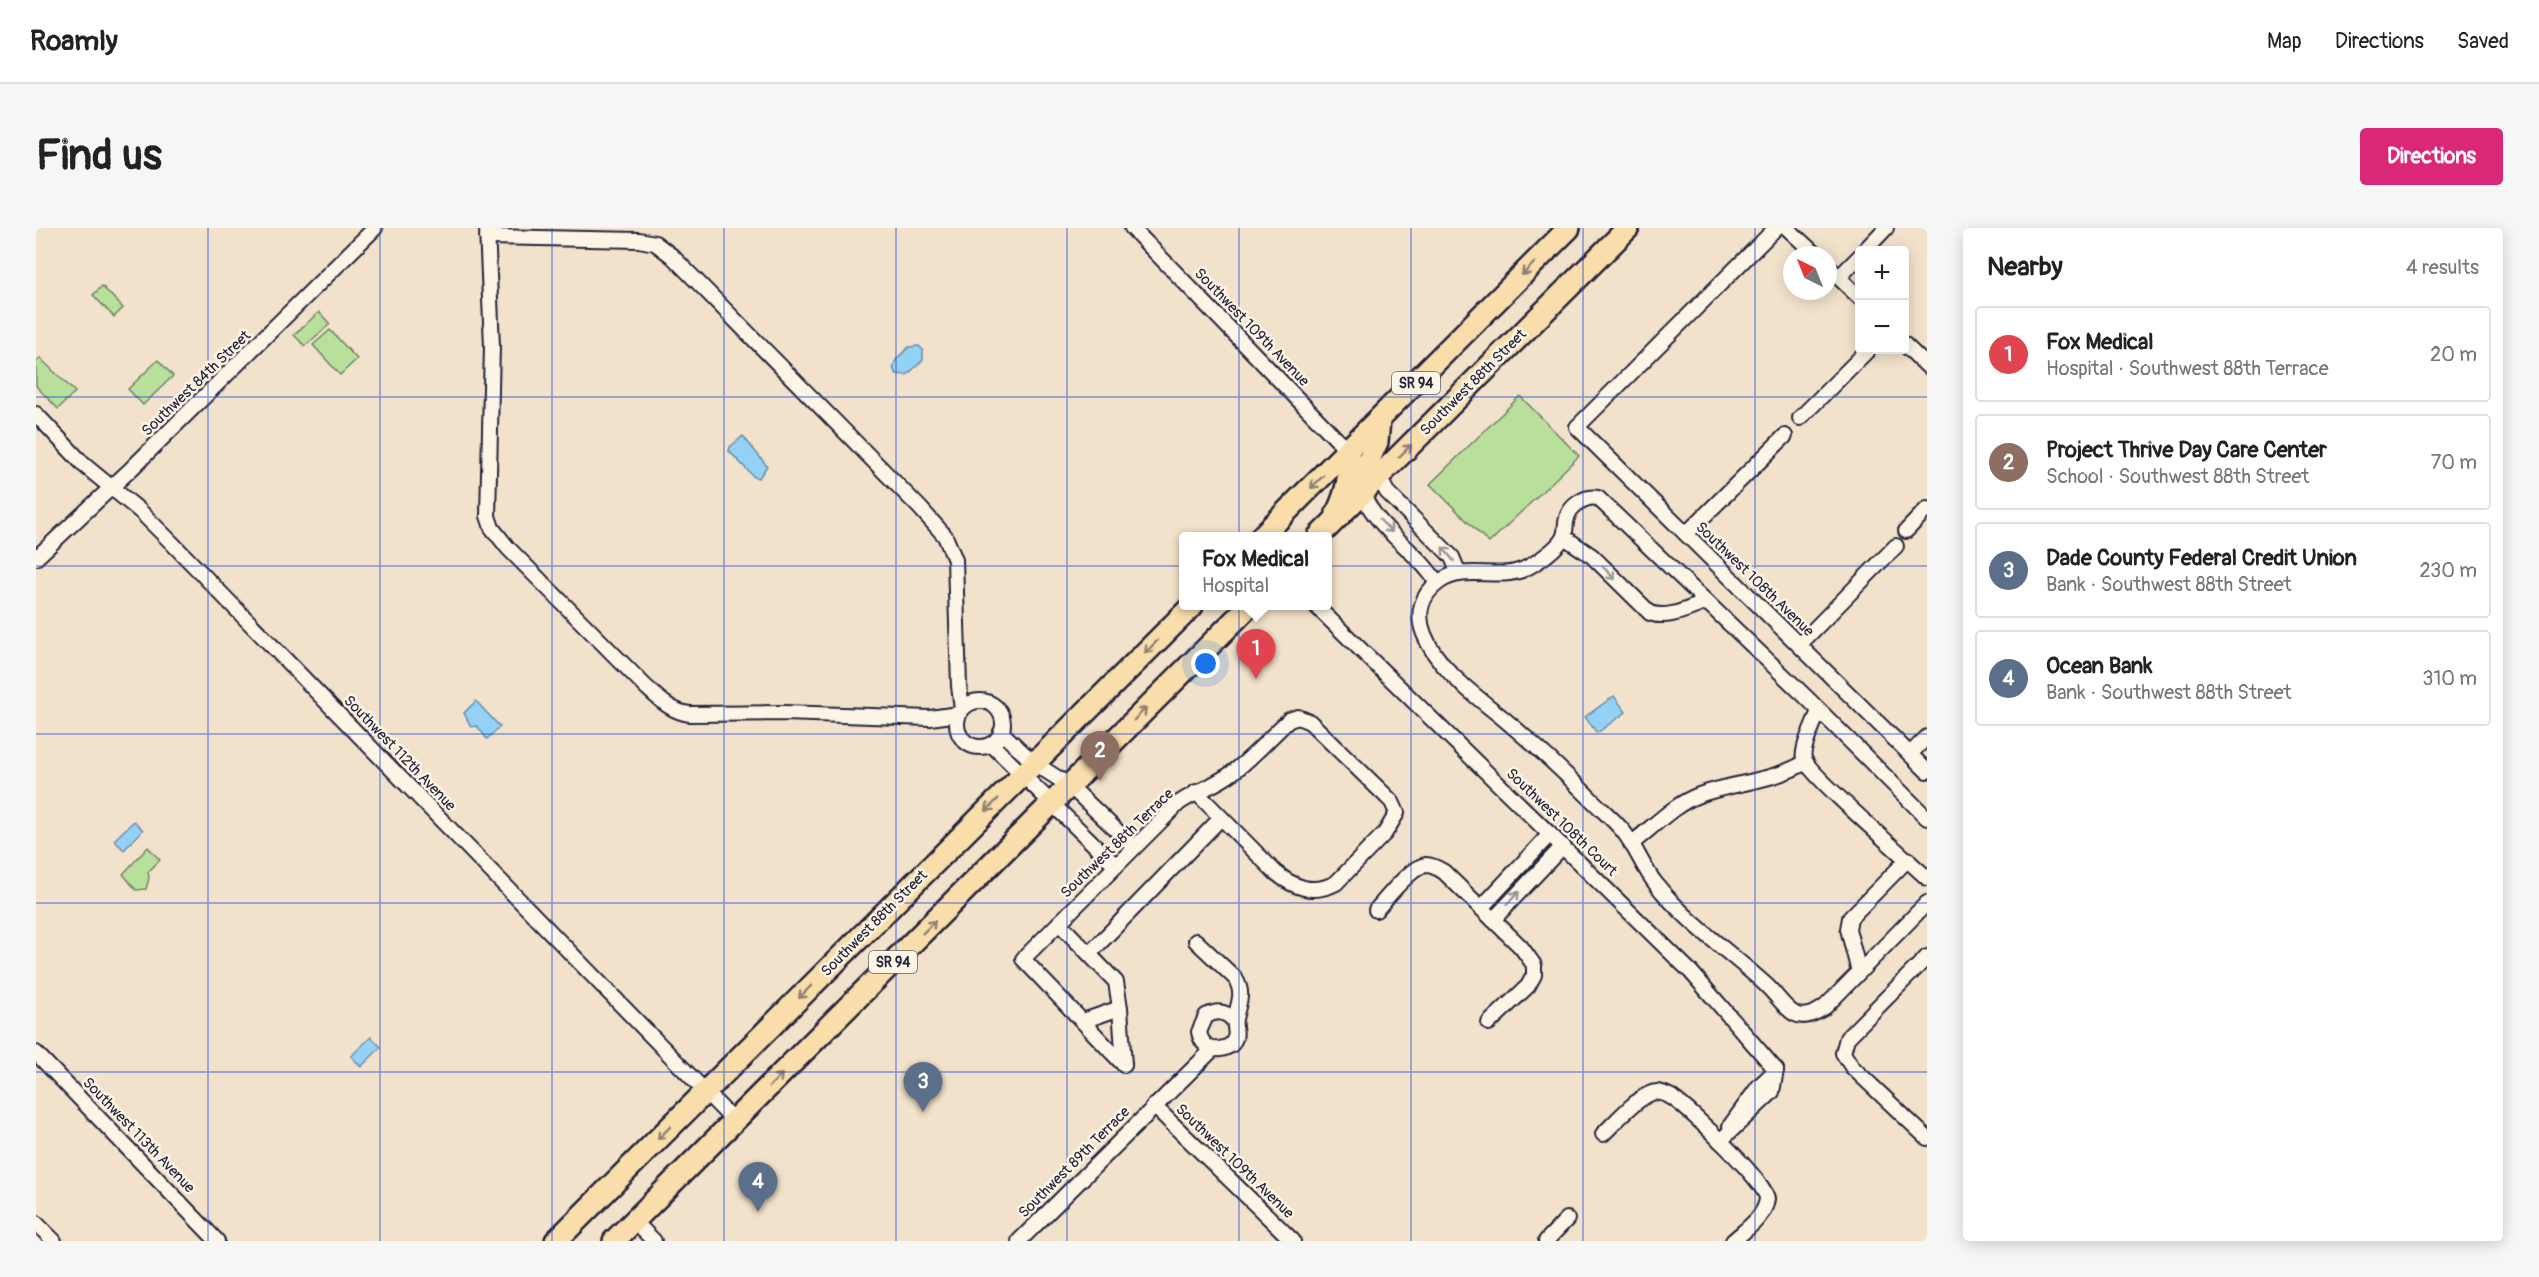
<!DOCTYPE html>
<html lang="en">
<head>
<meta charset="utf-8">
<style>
  body { margin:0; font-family:Pangolin,sans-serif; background:#f6f6f6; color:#222 }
  .controls { position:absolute; right:18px; top:18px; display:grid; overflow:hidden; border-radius:6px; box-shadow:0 3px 15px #0003 }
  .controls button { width:54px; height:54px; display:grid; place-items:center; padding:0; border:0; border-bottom:2px solid #e0e0e0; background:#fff; color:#222; font:30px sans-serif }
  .compass { position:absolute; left:1747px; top:18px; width:54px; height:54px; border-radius:50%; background:#fff; box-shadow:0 3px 15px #0003; rotate:317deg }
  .you { position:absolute; left:1170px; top:436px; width:21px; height:21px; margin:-15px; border:4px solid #fff; border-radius:50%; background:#1a73e8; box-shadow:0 0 0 9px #1a73e833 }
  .badge { display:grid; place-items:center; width:39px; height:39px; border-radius:50%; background:#db2777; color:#fff; font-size:20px; font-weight:700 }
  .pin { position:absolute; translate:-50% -50px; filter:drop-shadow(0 2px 3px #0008) }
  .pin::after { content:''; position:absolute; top:32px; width:21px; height:18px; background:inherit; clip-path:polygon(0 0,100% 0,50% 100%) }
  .popup { position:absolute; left:1143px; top:304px; width:153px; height:78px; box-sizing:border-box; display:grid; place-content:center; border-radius:6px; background:#fff; filter:drop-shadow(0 2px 4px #0005); font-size:20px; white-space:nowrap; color:#767676 }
  .popup b { font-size:22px; color:#222 }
  .popup::after { content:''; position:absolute; left:50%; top:100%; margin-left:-12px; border:12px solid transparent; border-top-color:#fff }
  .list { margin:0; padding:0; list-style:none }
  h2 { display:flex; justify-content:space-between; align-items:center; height:78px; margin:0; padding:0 24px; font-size:26px }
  h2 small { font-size:20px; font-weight:400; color:#767676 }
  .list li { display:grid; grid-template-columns:39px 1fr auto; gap:18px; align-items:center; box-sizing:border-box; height:96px; margin:0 12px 12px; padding:0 12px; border:2px solid #e0e0e0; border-radius:6px }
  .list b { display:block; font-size:22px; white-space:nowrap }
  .list p { margin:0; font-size:20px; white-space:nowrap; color:#767676 }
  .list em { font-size:20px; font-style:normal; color:#767676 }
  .map { position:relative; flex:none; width:1891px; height:1013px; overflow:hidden; border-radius:6px }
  header { display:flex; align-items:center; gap:36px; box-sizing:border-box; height:84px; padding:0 30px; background:#fff; border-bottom:2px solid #e0e0e0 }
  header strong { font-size:28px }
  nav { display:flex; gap:33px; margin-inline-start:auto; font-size:21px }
  .intro { display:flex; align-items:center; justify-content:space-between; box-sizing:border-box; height:144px; padding:0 36px }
  h1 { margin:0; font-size:42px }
  .button { padding:15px 27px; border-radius:6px; background:#db2777; color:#fff; font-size:21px; font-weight:700 }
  main { display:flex; gap:36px; padding:0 36px }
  aside { flex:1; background:#fff; border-radius:6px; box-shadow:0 3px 15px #0003 }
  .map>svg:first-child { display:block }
</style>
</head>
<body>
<header>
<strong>Roamly</strong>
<nav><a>Map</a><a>Directions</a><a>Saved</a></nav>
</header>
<div class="intro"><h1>Find us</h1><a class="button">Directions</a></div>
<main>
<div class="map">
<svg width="1891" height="1013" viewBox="0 0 1891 1013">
  <rect width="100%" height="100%" fill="#f3e2cb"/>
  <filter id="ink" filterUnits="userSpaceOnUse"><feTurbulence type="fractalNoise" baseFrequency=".0167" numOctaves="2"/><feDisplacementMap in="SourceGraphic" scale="12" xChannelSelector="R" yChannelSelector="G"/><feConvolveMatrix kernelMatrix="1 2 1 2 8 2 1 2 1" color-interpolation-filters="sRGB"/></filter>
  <g filter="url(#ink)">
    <g fill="#b9e09b" stroke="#6e816b" stroke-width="1.5">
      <path d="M66,58L87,80L78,89L57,67Z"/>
      <path d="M283,84L294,96L269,118L258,107Z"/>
      <path d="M294,102L321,131L304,147L277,117Z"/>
      <path d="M4,130L39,164L22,181L0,158V134Z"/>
      <path d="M122,132L137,148L107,177L92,161Z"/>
      <path d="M1484,168L1543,228L1453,315L1394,256Z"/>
      <path d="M112,619L124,632L112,644L113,650L110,661L100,662L87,646Z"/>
    </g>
    <g fill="#94d2f5" stroke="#668cab" stroke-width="1.5">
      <path d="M883,118L887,122V132L871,147L860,146C852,135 865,127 873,119Z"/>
      <path d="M707,208L731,238L723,250L718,249L693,223L694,219Z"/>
      <path d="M1578,468L1590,484L1561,505L1549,489Z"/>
      <path d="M440,473L464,499L451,511L441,498L435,499L428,485Z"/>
      <path d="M98,593L107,602L88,622L78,612Z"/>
      <path d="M335,809L345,819L325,839L315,828Z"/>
    </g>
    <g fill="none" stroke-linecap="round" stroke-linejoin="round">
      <g stroke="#22223b" stroke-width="18">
        <g id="minor">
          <path d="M451,0L456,118L452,288L456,300L472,320L609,458C622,470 635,484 654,486L748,485L894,490L923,486"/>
          <path d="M1096,0L1312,223"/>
          <path d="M1740,0L1541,199L1891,543"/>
          <path d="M1751,0L1780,27"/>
          <path d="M451,9L603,12L619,15L636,28L884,280L909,308L919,332L923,458L926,481"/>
          <path d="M1829,22L1850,0"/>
          <path d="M1792,39L1824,70"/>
          <path d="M1803,49L1824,28"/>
          <path d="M1868,116L1891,138"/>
          <path d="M0,186L48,237L104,283L133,312L698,893"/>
          <path d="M1764,190L1832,122"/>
          <path d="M1346,246V255L1351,264L1416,329L1423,346"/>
          <path d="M1327,266C1341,302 1381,322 1401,355"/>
          <path d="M1870,303L1891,281"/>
          <path d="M1650,306L1749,208"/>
          <path d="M1528,309L1556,328L1614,385C1632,392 1653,380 1671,374"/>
          <path d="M0,330L95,241L339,0"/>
          <path d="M1280,378L1655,744L1740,842"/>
          <path d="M1763,417L1860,318"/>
          <circle cx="944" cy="496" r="23"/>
          <path d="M1783,483C1779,493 1765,521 1768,531C1773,546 1872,632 1891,650"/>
          <path d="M965,504L998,535L1034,558L1098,619"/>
          <path d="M955,516L1080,638"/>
          <path d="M1874,526L1891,509"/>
          <path d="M1891,590L1772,471L1562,270C1549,267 1534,278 1531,290C1529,296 1530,303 1528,308C1523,320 1498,337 1486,342C1459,352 1428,336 1403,354C1385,367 1380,386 1388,406C1402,442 1439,467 1468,491C1499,517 1529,545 1558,574C1567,583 1578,592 1587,603C1600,619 1607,640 1620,656C1651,695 1694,724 1730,757C1740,766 1748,780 1759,786C1769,791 1780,785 1789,779L1891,675"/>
          <path d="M1595,616C1616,600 1638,576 1663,567C1699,554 1736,554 1770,534"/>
          <path d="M1445,680L1514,606"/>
          <path d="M1340,682C1351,670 1374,639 1390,637C1397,637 1403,641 1408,644L1485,719L1498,737V747L1492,758L1453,795"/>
          <path d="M1457,692L1527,618"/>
          <path d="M1023,695L1080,754L1084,780L1088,837"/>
          <path d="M1160,713L1199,750C1209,766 1202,775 1199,791C1197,802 1204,805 1195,817C1180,826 1166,820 1163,804L1170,788C1181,782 1190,783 1198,793"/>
          <path d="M1054,725L1185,590"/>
          <path d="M1891,729L1811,810L1807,825L1816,839L1891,910"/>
          <path d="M1823,744L1812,701L1814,690L1872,631"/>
          <path d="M1047,793L1084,780"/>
          <path d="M0,825L181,1013"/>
          <path d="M1088,837L987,731L1143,575C1159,564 1177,558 1193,547C1215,532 1234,509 1253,492L1262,489L1274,494L1350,568L1356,574L1361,585L1349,605L1300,655C1277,667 1258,660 1239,644L1160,564"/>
          <path d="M1118,878L1257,1013"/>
          <path d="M1694,898L1723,858L1740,842"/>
          <path d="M1567,906C1579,895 1605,864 1621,864C1627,865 1633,867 1638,871C1653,881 1733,957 1731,971C1729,989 1709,1002 1697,1013"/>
          <path d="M1684,913L1736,864L1740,842"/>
          <path d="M598,993L618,1013"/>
          <path d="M0,995L18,1013"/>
          <path d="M983,1013L1177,821"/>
          <path d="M1510,1013L1531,991"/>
        </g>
      </g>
      <g stroke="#22223b" stroke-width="26">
        <g id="primary">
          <path d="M1327,266L1331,236L1341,214L1343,192"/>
          <path d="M1301,285C1311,264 1315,247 1312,223"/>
          <path d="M1226,308L1533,0"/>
          <path d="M1283,308L1592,0"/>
          <path d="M520,1013L1156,378"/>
          <path d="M578,1013L1213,378"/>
        </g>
      </g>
      <use href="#minor" stroke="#fcf5e5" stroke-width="14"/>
      <use href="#primary" stroke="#f9deab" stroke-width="21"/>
    </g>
    <defs><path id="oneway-shaft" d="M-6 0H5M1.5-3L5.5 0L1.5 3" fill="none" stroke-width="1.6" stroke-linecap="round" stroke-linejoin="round" transform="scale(1.5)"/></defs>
    <g stroke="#8e8073">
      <use href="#oneway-shaft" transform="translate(1492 41) rotate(135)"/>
      <use href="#oneway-shaft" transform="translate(1369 223) rotate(-45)"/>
      <use href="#oneway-shaft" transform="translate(1281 254) rotate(135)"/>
      <use href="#oneway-shaft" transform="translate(1115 419) rotate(135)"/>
      <use href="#oneway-shaft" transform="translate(1104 486) rotate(-45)"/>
      <use href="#oneway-shaft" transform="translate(956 577) rotate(135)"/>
      <use href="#oneway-shaft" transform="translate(893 699) rotate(-45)"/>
      <use href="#oneway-shaft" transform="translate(769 764) rotate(135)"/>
      <use href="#oneway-shaft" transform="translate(740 852) rotate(-45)"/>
      <use href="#oneway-shaft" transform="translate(628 905) rotate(135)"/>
    </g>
    <g stroke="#9a9698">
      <use href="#oneway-shaft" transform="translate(1350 298) rotate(45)"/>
      <use href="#oneway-shaft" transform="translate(1412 326) rotate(-130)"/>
      <use href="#oneway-shaft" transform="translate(1573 345) rotate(45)"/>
      <use href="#oneway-shaft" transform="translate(1477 670) rotate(-47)"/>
    </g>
  </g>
  <path fill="none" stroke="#1d4ed8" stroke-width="1.5" stroke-opacity="0.55" d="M172,0V1013M344,0V1013M516,0V1013M688,0V1013M860,0V1013M1031,0V1013M1203,0V1013M1375,0V1013M1547,0V1013M1719,0V1013M0,169H1891M0,338H1891M0,506H1891M0,675H1891M0,844H1891"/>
  <g text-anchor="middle" stroke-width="5" stroke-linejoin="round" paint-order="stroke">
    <g fill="#fcf5e5" stroke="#63616e" stroke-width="1.5">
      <rect x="1356" y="144" width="48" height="22" rx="4.5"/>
      <rect x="833" y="723" width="48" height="22" rx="4.5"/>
    </g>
    <g font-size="14" font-weight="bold" fill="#22223b">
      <text x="1380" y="160">SR 94</text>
      <text x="857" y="739">SR 94</text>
    </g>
    <g font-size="15" fill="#22223b" stroke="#fcf5e5">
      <text transform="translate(1216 99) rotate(46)" y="5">Southwest 109th Avenue</text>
      <text transform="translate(1437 154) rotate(-45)" y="5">Southwest 88th Street</text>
      <text transform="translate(160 155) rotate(-44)" y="5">Southwest 84th Street</text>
      <text transform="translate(1719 351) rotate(44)" y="5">Southwest 108th Avenue</text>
      <text transform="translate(364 525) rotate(46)" y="5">Southwest 112th Avenue</text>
      <text transform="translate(1526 594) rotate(44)" y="5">Southwest 108th Court</text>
      <text transform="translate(1081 615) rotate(-44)" y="5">Southwest 88th Terrace</text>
      <text transform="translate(838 695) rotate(-45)" y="5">Southwest 88th Street</text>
      <text transform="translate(103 907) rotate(46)" y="5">Southwest 113th Avenue</text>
      <text transform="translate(1199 933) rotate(44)" y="5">Southwest 109th Avenue</text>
      <text transform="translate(1038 934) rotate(-45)" y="5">Southwest 89th Terrace</text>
    </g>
  </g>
</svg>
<div class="controls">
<button>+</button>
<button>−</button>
</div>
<svg class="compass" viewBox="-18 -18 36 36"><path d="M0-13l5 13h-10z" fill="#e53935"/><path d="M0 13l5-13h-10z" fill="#767676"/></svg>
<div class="you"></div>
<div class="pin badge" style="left:1220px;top:451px;background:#e0444e">1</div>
<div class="popup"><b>Fox Medical</b>Hospital</div>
<div class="pin badge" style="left:1064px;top:553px;background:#8d6e63">2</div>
<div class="pin badge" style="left:887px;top:884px;background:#5c6f8a">3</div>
<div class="pin badge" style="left:722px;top:984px;background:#5c6f8a">4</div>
</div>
<aside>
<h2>Nearby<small>4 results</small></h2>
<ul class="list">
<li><span class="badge" style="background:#e0444e">1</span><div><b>Fox Medical</b><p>Hospital · Southwest 88th Terrace</p></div><em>20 m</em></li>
<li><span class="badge" style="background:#8d6e63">2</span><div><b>Project Thrive Day Care Center</b><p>School · Southwest 88th Street</p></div><em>70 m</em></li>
<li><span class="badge" style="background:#5c6f8a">3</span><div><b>Dade County Federal Credit Union</b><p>Bank · Southwest 88th Street</p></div><em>230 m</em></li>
<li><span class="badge" style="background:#5c6f8a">4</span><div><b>Ocean Bank</b><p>Bank · Southwest 88th Street</p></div><em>310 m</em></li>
</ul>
</aside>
</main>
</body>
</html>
